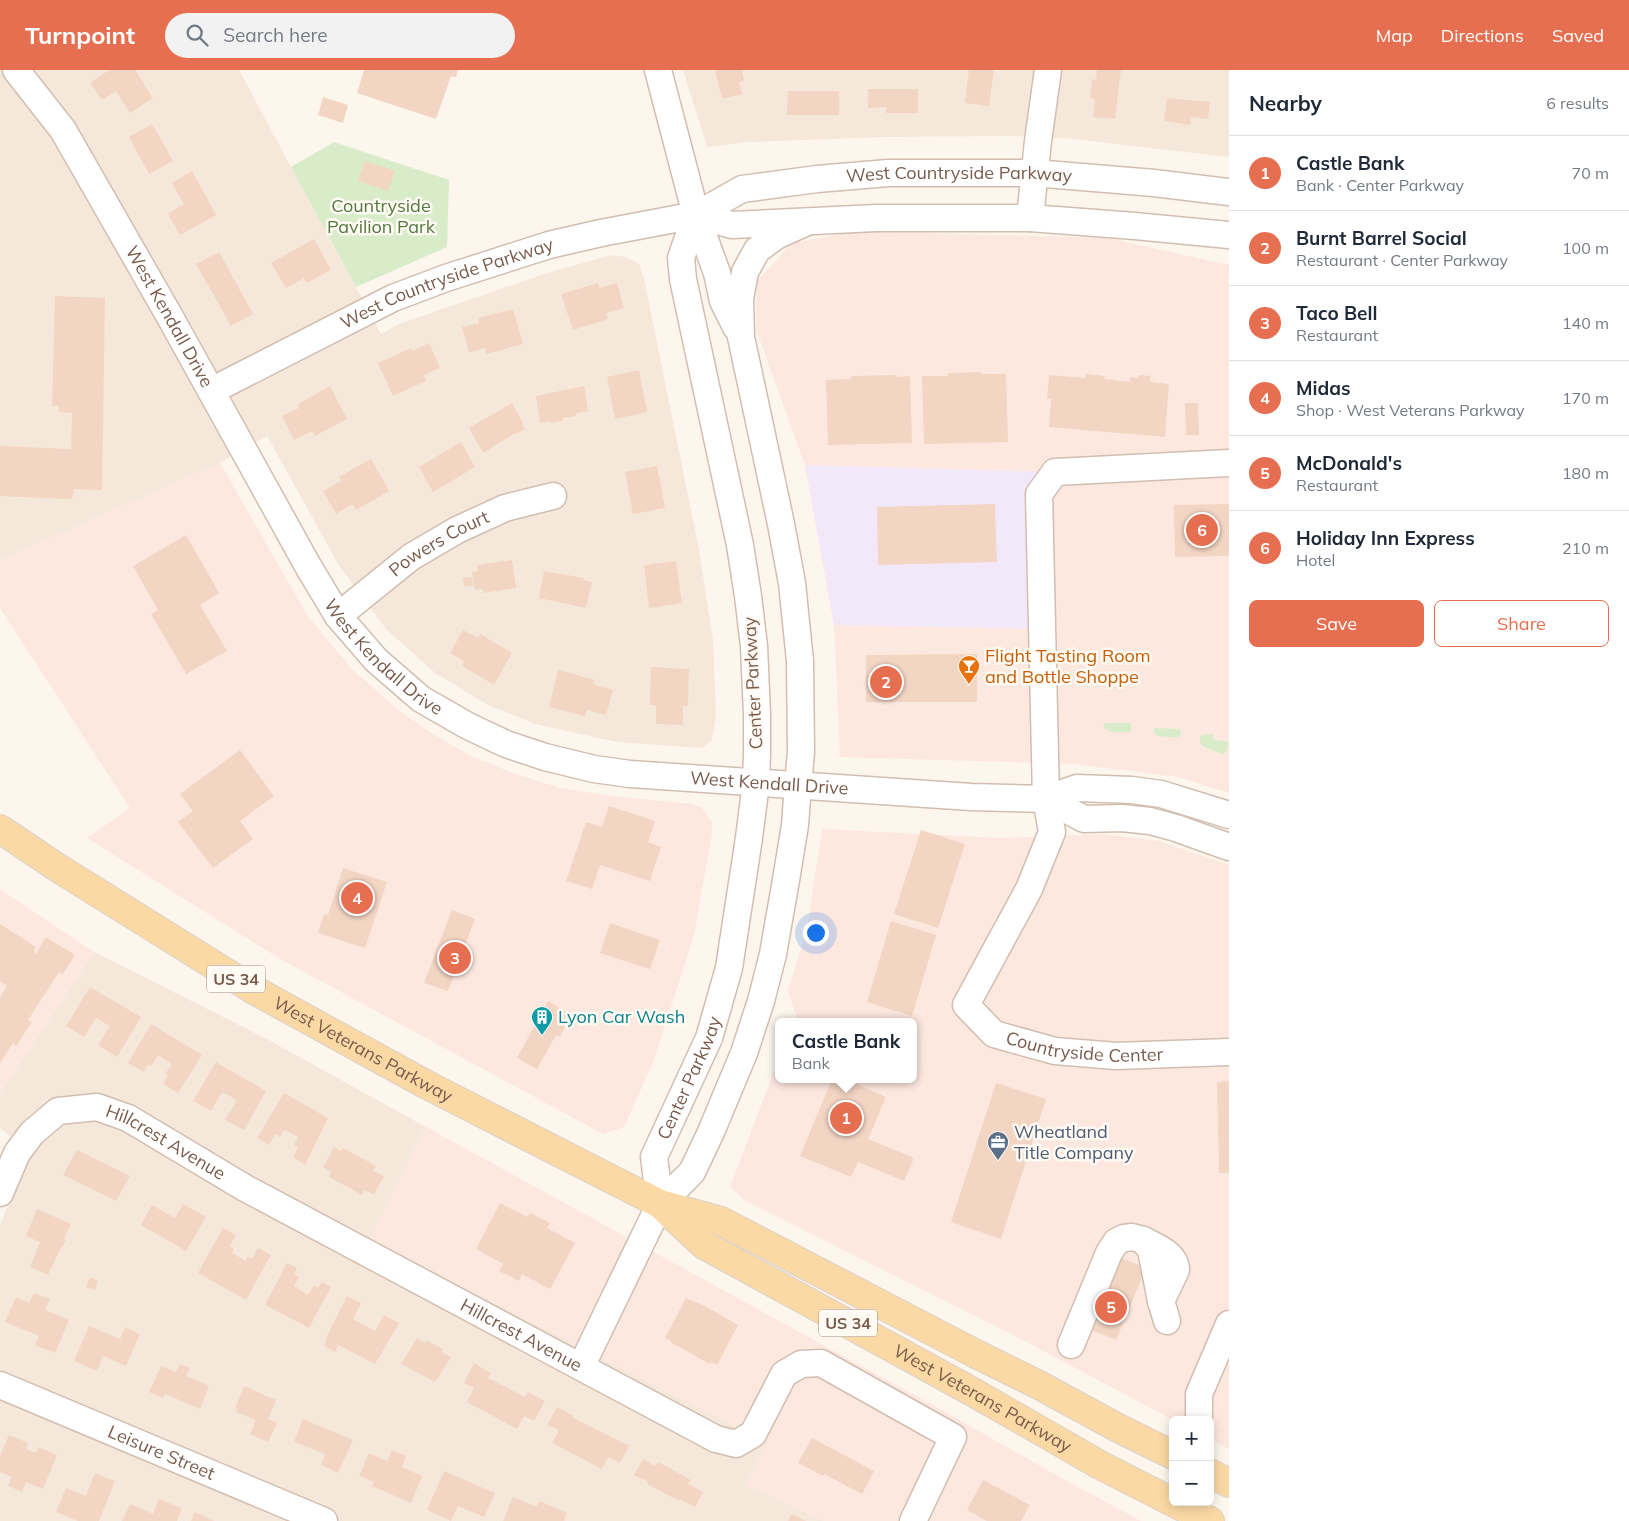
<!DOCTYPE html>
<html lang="en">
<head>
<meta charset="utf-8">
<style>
  body { margin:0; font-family:Mulish,sans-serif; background:#f2f2f3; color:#1f2937 }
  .controls { position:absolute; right:15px; bottom:15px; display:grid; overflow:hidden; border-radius:8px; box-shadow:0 2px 12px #0003 }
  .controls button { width:45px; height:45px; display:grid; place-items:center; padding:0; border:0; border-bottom:1px solid #e0e1e3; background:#fff; color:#1f2937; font:25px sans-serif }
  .you { position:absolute; left:815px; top:862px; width:18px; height:18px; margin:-12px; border:4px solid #fff; border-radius:50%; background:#1a73e8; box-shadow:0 0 0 8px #1a73e833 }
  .badge { display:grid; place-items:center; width:32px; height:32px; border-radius:50%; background:#e76f51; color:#fff; font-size:16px; font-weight:700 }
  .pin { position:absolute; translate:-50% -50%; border:2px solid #fff; box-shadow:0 1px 5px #0006 }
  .popup { position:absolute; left:775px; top:948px; width:142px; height:65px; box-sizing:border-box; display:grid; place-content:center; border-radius:8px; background:#fff; filter:drop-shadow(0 1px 4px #0005); font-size:16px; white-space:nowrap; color:#747a83 }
  .popup b { font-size:19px; color:#1f2937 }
  .popup::after { content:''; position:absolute; left:50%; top:100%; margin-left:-10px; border:10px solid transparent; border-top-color:#fff }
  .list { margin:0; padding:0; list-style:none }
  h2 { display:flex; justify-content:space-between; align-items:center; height:65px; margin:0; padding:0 20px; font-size:21px }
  h2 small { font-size:16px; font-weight:400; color:#747a83 }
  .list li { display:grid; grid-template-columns:32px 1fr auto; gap:15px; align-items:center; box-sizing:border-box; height:75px; padding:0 20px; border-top:1px solid #e0e1e3 }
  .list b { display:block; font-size:19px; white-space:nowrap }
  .list p { margin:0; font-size:16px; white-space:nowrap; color:#747a83 }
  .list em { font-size:16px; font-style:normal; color:#747a83 }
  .actions { display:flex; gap:10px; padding:15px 20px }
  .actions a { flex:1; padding:11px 0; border:1px solid #e76f51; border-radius:8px; text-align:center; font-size:18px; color:#e76f51 }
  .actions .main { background:#e76f51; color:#fff }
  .icon { flex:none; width:28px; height:28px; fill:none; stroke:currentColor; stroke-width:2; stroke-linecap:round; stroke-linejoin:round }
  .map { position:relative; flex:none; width:1229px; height:1451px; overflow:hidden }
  header { display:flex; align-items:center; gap:30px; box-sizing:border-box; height:70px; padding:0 25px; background:#e76f51; color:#fff }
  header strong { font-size:24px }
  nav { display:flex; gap:28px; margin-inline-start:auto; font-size:18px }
  .search { width:350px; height:45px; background:#f2f2f3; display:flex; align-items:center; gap:12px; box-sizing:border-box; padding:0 18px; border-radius:28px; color:#747a83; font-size:19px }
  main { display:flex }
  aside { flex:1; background:#fff }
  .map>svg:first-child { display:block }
</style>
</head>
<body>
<header>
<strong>Turnpoint</strong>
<div class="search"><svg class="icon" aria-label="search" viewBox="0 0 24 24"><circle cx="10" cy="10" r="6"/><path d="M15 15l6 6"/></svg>Search here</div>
<nav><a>Map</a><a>Directions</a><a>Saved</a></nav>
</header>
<main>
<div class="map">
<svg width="1229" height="1451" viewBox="0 0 1229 1451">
  <rect width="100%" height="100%" fill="#fdf6ec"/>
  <g fill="#f5e8da">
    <path d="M0,0H239L381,264L399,254L544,204L611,185L626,187L639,194L644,208L699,480L713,570L716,645L712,670L702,678L617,672L535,654L488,635L435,603L386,559L338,494L267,366L220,393L0,490Z"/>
    <path d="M683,0H1229V87L1065,68L1007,66L884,67L747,72L707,77Z"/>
    <path d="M94,882L267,969L426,1057L371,1169L768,1373L747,1414L824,1451H0V1155L30,1083L0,1058V1023Z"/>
  </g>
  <g fill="#fde8e0">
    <path d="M858,161L1107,168L1229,195V723L1178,707L1074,694L840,687L834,555L805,395L756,259L757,211L792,173Z"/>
    <path d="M220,393L307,545L352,599L398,640L436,666L471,686L513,703L560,718L612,726L692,734L701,737L712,752V764L694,865L654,990L624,1057L603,1064L282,890L87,768L130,738L0,538V490Z"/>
    <path d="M822,759L1001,768L1102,764L1159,771L1229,795V1379L1210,1369V1350H1173L1023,1270L744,1130L730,1117L778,991V1009H914V952H794L796,945L788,921L807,859Z"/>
    <path d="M0,819L94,882L0,1023Z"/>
    <path d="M426,1057L947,1343L1063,1409L1141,1451H824L747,1414L767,1373L371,1169Z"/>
  </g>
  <path fill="#f3e8fa" d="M805,395L1055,402L1039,424L1042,559L834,555Z"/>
  <g fill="#d8ecc9">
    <path d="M334,72L449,110L447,177L356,217L291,97Z"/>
    <path d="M1105,653H1131V661C1123,663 1109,664 1103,657Z"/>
    <path d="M1155,658L1180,659L1181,664L1179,668L1157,666L1153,661Z"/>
    <path d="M1213,664V670L1225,671L1229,673L1226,682L1222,684L1202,676L1200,673V668L1202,665Z"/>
  </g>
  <g fill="#f3d5c3">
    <path d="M109,0H135L153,28L130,43L116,21L102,30L90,13Z"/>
    <path d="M364,0H458L456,7L451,6L436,49L357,23Z"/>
    <path d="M715,0H742L744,11L739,12L742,24L722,29Z"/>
    <path d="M969,0H994L989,36L965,33Z"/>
    <path d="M1097,0H1121L1115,49L1093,47L1095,29L1090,28L1092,9L1096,10Z"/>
    <path d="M868,19H918V43H886V37L868,38Z"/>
    <path d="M788,21H839V45H787Z"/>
    <path d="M323,27L348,35L343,53L318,45Z"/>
    <path d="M1167,28L1210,32L1208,49L1191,47L1190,55L1164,51Z"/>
    <path d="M152,54L173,91L149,104L129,67Z"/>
    <path d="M365,91L395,101L388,121L358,111Z"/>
    <path d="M192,101L216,145L180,165L168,144L184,134L172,113Z"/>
    <path d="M314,169L331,200L307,213L304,208L286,218L271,193Z"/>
    <path d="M219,182L253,244L231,256L196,194Z"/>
    <path d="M598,213L599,218L617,213L624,238L606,243L608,249L573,260L561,224Z"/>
    <path d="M55,226L105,228L102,420L74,419L72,429L0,426V376L71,379L72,343L59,342V336H52Z"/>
    <path d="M513,239L523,274L486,284L485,278L469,282L462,257L479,253L478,248Z"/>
    <path d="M429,273L440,298L424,305L426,311L393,326L378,293L411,278L413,281Z"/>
    <path d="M639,300L647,342L615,349L607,307Z"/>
    <path d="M981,302V304H1006L1008,372L924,374L922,306H948V303Z"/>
    <path d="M1086,304L1105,306L1104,309L1130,312V307L1138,308L1139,305L1151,306L1150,312L1169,314L1165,367L1049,357L1051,329H1047L1049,305L1085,308Z"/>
    <path d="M897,305V307L910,306L912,373L828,375L826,310L851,309V306Z"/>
    <path d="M330,316L347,349L315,366L312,361L294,370L282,346L299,338L298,334Z"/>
    <path d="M584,316L588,341L576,343V346L563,348V351L550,353V351L540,353L536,326Z"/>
    <path d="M512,333L523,353L522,354L525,359L516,364L515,363L483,383L469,358Z"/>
    <path d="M1185,333H1198L1199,365H1186Z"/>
    <path d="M461,372L475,397L433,422L419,397Z"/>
    <path d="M371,389L389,421L356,440L353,434L336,444L323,421L341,411L339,407Z"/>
    <path d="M657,396L665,438L633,444L625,402Z"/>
    <path d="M995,434L997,492L878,495L877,437Z"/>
    <path d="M1229,434V486L1175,487L1174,435Z"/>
    <path d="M186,465L219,523L200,535L227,581L186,604L151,544L158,540L133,496Z"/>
    <path d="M512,490L516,518L483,523V519L475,520L472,502L478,501L477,495Z"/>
    <path d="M676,491L682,533L649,538L644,495Z"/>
    <path d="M544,501L584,508V510L592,512L586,538L539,528Z"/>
    <path d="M472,507L473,516H464L463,508Z"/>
    <path d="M463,560L478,568L480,564L512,583L494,615L462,596L464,591L450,583Z"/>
    <path d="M977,584V632H866V585Z"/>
    <path d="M651,597L689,599L688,636H683V655L656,654V635H650Z"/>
    <path d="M558,600L595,610L593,614L613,620L606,645L587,640L585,646L549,637Z"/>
    <path d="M240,680L274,726L240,751L253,769L213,798L178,752L193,741L180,724Z"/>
    <path d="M609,736L655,751L648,772L661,777L650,811L600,795L592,819L566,811L586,752L602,757Z"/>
    <path d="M921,760L965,774L938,858L894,844Z"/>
    <path d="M343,798L387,812L365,878L318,863L324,844L328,845Z"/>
    <path d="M452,840L475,849L448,921L424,913Z"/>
    <path d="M891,851L936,865L912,946L867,932Z"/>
    <path d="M610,853L660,870L650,899L600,883Z"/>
    <path d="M0,854L36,877L34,880L35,885L46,867L75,885L63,904L59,902L28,950L32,952L16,976L13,973L0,993V927L7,916L0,911Z"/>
    <path d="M90,917L141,947L117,987L98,975L110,956L96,948L84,967L66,956Z"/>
    <path d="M548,931L568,943L562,953L566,955L560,967L556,965L537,999L517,988Z"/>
    <path d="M151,954L202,985L178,1023L163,1014L168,1006L165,1004L172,994L158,985L151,996L148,994L144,1002L128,993Z"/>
    <path d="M216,992L266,1021L244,1060L225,1050L237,1030L222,1022L211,1041L193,1031Z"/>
    <path d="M832,1009H845L886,1027L868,1069L914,1088L904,1111L858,1092L851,1107L800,1086Z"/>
    <path d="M1229,1011V1103H1219L1217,1012Z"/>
    <path d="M996,1013L1046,1029L1001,1169L951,1152Z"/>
    <path d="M284,1023L328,1048L305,1095L293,1087L298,1078L294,1075L298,1067L284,1060L280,1067L275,1064L269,1075L257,1068Z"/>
    <path d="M334,1077L341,1081L343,1078L376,1096L373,1101L384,1106L374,1124L364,1120L362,1125L329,1107L331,1102L323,1097Z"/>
    <path d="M77,1080L130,1106L116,1131L63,1105Z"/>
    <path d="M500,1133L527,1147L530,1143L550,1153L547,1158L575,1173L550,1219L522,1204L519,1211L499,1201L503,1194L476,1179Z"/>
    <path d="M183,1134L206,1147L186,1181L141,1155L152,1135L175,1148Z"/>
    <path d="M37,1139L71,1154L64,1169L66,1170L62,1178L61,1177L48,1205L30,1197L40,1172L26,1166Z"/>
    <path d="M223,1158L236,1165L230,1176L234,1179L232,1183L246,1191L248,1186L252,1189L258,1178L271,1185L246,1230L198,1203Z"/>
    <path d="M1114,1185L1146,1198L1116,1270L1084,1257Z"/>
    <path d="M287,1193L297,1198L294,1204L299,1207L294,1216L308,1225L314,1215L318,1218L322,1212L331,1217L309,1258L265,1235Z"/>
    <path d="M90,1207L98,1211L95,1220L86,1217Z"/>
    <path d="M34,1223L50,1229L45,1240L69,1250L55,1283L35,1275L39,1266L5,1252L16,1227L29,1233Z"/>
    <path d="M347,1226L361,1233L353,1249L375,1261L384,1245L399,1253L375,1294L338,1275L335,1282L324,1276L327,1269L326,1268Z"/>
    <path d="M686,1228L705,1236L738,1255L717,1295L711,1292L710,1294L670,1272L671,1271L665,1268Z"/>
    <path d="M89,1256L120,1269L125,1257L140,1264L126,1296L103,1286L97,1301L74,1291Z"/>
    <path d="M417,1268L425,1273L426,1270L443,1279L441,1282L451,1287L435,1312L401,1294Z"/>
    <path d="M474,1293L491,1303L488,1308L525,1327L528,1322L545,1331L534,1351L524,1346L517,1359L467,1332L474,1318L464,1313Z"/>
    <path d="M180,1294L190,1298L186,1306L209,1316L200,1339L165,1324L163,1328L149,1322L161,1296L176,1302Z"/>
    <path d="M244,1316L276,1330L268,1349L277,1353L268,1372L250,1364L256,1350L236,1342L237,1339L235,1338Z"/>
    <path d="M557,1337L574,1346L573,1348L629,1376L620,1393L608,1387L602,1399L552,1373L559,1360L547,1355Z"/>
    <path d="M303,1349L353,1370L338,1403L321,1395L325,1384L294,1372Z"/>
    <path d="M9,1365L28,1373L26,1379L36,1383L38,1377L57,1385L43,1419L26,1412L22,1422L8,1416L12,1407L0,1402V1386Z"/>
    <path d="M812,1368L874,1401L862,1424L824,1404L823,1406L798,1393Z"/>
    <path d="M392,1380L406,1386L402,1397L422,1406L411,1433L372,1416L374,1412L359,1406L369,1383L387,1391Z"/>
    <path d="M643,1389L655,1396L658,1392L691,1410L688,1414L703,1422L695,1437L680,1429L679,1431L647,1414L648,1412L634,1405Z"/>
    <path d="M444,1401L495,1423L484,1447L458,1436L451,1451L427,1440Z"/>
    <path d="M95,1403L115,1411L99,1451H78L56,1442L66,1418L86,1426Z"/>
    <path d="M983,1410L1030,1435L1021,1451H987L967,1440Z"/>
    <path d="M513,1427L537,1437L539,1431L567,1443L564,1451H503Z"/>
    <path d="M159,1429L182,1438L177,1451H122L130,1434L153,1444Z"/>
    <path d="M195,1442L214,1451H191Z"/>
    <path d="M791,1444L806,1451H788Z"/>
  </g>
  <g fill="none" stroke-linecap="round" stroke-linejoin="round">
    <g stroke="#d1beb0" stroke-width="29">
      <g id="minor">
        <path id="s1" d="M16,0L63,60L170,247L308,496L338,546L376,590L421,629L468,656L506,674L545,687L594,699L630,704L690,708L971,727L1046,729L1077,718L1132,720L1161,724L1229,745"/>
        <path d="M658,0L696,145L717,203L723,231L736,257"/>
        <path d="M696,145L732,155L876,148H1030L1135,156L1229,165"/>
        <path d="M1030,148L1038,71L1048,0"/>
        <path id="s2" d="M211,321L393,228L446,208L549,175L601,163L696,145L742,119L817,109L888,103H1034L1154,113L1229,122"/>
        <path id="s3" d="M1229,393L1055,402L1039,424L1046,729L1052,762L1029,819L966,935L994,964L1055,981L1116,986L1229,982"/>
        <path id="s4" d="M338,546L411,487L457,460L505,438L553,426"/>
        <path d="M1046,729L1084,749L1122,748L1150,751L1176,758L1229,777"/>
        <path id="s5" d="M0,1123L17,1083L32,1063L58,1041L97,1037L128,1048L245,1118L716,1369L736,1374L753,1364L784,1304L801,1294L821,1293L953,1367L913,1451"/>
        <path id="s6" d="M660,1134L654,1087L709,968L729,898L749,768L756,713L757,683V644L754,576L748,526L740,475L683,209L681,188L696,145"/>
        <path d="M1143,1170C1155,1176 1176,1184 1176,1200L1161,1231"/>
        <path d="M1071,1275L1109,1183L1116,1172L1124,1168L1132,1167L1143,1170L1151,1180L1161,1231L1167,1251"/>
        <path d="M581,1297L660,1134L692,1102L711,1062L744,983L761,931L773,884L786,810L795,755L798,715L801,682L800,591L792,513L781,454L741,267L740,229L745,202L757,180L776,166L807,152"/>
        <path id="s7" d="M0,1315L324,1451"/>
        <path d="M1199,1346V1324L1229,1254"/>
      </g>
    </g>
    <g stroke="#dad1cd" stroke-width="30">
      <g id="major">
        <path id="s8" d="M0,759L58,798L254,920L427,1015L660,1134L721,1151L976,1284L1039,1315L1118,1358L1173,1385"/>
        <path id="s9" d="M663,1137L704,1175L971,1321L1100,1395L1210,1451"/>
        <path d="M1210,1403L1229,1413"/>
      </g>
    </g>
    <use href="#minor" stroke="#fff" stroke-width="26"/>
    <use href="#major" stroke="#fbd9a5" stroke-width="28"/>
  </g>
  <defs>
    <g id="bar-pin" transform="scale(1.125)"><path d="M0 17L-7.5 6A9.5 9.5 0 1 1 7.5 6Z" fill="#e8710a" stroke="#fffaf3"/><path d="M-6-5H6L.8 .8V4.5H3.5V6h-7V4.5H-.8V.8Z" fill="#fff"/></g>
    <g id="building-pin" transform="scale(1.125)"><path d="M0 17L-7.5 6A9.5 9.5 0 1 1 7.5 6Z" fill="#0f9aa8" stroke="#fffaf3"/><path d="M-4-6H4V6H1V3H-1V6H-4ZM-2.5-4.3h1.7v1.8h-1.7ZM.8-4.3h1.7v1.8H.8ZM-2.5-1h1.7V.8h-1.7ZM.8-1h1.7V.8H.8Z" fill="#fff"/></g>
    <g id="office-pin" transform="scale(1.125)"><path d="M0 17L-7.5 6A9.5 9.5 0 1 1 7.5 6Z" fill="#5c6f8a" stroke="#fffaf3"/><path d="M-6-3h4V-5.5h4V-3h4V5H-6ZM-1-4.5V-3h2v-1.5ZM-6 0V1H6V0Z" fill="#fff"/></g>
  </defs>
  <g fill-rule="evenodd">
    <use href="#bar-pin" x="969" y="596"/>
    <use href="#building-pin" x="542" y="947"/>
    <use href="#office-pin" x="998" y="1072"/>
  </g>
  <g text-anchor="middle" stroke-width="5" stroke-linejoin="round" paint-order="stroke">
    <g fill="#fffaf3" stroke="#a28b7f" stroke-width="1">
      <rect x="207" y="895.5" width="58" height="27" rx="4"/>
      <rect x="819" y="1239.5" width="58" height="27" rx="4"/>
    </g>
    <g font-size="16" font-weight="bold" fill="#7a5c4d">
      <text x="236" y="915">US 34</text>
      <text x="848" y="1259">US 34</text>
    </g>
    <g font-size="18" fill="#7a5c4d" stroke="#fffaf3">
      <text dy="6" stroke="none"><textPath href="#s2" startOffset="790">West Countryside Parkway</textPath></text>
      <text dy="6" stroke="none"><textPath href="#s2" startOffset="260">West Countryside Parkway</textPath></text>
      <text dy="6" stroke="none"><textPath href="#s1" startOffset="291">West Kendall Drive</textPath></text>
      <text dy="6" stroke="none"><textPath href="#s4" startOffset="125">Powers Court</textPath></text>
      <text dy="6" stroke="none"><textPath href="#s1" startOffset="696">West Kendall Drive</textPath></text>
      <text transform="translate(753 613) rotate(-93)" y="6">Center Parkway</text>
      <text dy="6" stroke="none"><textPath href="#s1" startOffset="1116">West Kendall Drive</textPath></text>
      <text dy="6" stroke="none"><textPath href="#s3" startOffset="866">Countryside Center</textPath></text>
      <text dy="6" stroke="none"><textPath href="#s8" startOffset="425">West Veterans Parkway</textPath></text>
      <text dy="6" stroke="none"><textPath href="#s6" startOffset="134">Center Parkway</textPath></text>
      <text dy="6" stroke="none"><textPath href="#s5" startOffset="219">Hillcrest Avenue</textPath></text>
      <text dy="6" stroke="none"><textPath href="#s5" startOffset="624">Hillcrest Avenue</textPath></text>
      <text dy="6" stroke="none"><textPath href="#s9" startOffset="374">West Veterans Parkway</textPath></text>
      <text dy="6" stroke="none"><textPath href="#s7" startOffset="175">Leisure Street</textPath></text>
    </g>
    <g font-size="18" fill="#537a41" stroke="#fffaf3">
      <text x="381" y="142">Countryside<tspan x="381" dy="21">Pavilion Park</tspan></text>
    </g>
    <g font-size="18" fill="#c56008" stroke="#fffaf3" text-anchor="start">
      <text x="985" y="592">Flight Tasting Room<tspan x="985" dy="21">and Bottle Shoppe</tspan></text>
    </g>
    <g font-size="18" fill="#0d838f" stroke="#fffaf3" text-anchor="start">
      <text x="558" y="953">Lyon Car Wash</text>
    </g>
    <g font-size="18" fill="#4e5e75" stroke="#fffaf3" text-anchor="start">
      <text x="1014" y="1068">Wheatland<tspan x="1014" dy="21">Title Company</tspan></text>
    </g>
  </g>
</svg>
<div class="controls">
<button>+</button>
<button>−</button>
</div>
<div class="you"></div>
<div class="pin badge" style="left:846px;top:1048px">1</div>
<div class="popup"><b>Castle Bank</b>Bank</div>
<div class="pin badge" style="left:886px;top:612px">2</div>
<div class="pin badge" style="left:455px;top:888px">3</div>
<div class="pin badge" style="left:357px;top:828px">4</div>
<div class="pin badge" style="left:1111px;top:1237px">5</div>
<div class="pin badge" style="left:1202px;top:460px">6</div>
</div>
<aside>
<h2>Nearby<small>6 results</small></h2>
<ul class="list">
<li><span class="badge">1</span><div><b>Castle Bank</b><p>Bank · Center Parkway</p></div><em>70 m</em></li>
<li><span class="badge">2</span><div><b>Burnt Barrel Social</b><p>Restaurant · Center Parkway</p></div><em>100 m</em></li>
<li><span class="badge">3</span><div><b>Taco Bell</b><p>Restaurant</p></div><em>140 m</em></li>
<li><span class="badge">4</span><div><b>Midas</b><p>Shop · West Veterans Parkway</p></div><em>170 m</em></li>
<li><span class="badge">5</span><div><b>McDonald's</b><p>Restaurant</p></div><em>180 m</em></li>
<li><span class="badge">6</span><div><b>Holiday Inn Express</b><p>Hotel</p></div><em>210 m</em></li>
</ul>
<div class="actions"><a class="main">Save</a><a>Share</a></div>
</aside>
</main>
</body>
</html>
